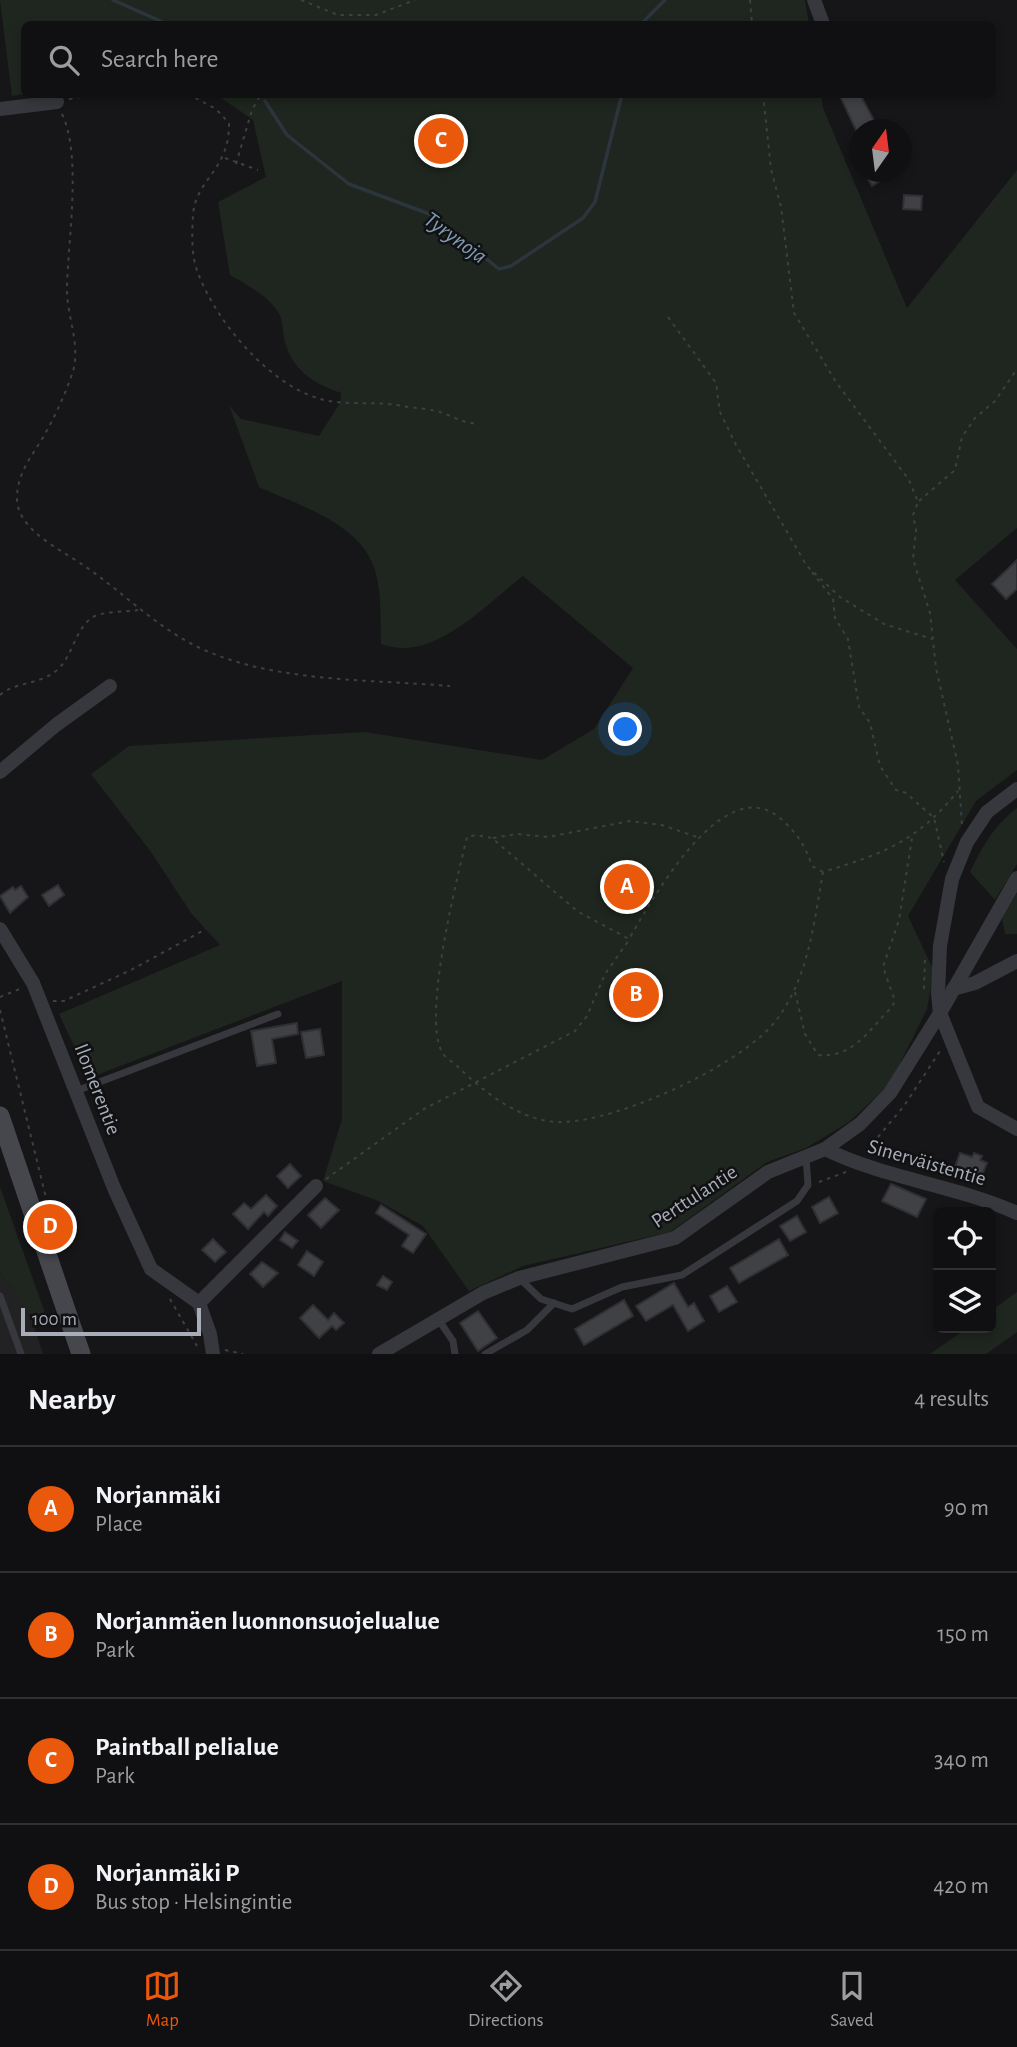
<!DOCTYPE html>
<html lang="en">
<head>
<meta charset="utf-8">
<style>
  body { margin:0; font-family:"Alegreya Sans",sans-serif; background:#1e1e20; color:#f1f3f6 }
  .controls { position:absolute; right:21px; bottom:21px; display:grid; overflow:hidden; border-radius:10px; box-shadow:0 4px 10px #0003 }
  .controls button { width:63px; height:63px; display:grid; place-items:center; padding:0; border:0; border-bottom:2px solid #303032; background:#101012; color:#f1f3f6; font:35px sans-serif }
  .compass { position:absolute; left:849px; top:119px; width:63px; height:63px; border-radius:50%; background:#101012; box-shadow:0 4px 10px #0003; rotate:14deg }
  .scale { position:absolute; left:21px; bottom:18px; width:180px; box-sizing:border-box; padding-left:7px; border:4px solid #a8adb8; border-top:0; font-size:19px; line-height:24px; white-space:nowrap; color:#a8adb8; -webkit-text-stroke:5px #111113; paint-order:stroke }
  .you { position:absolute; left:626px; top:730px; width:24px; height:24px; margin:-18px; border:5px solid #fff; border-radius:50%; background:#1a73e8; box-shadow:0 0 0 10px #1a73e833 }
  .badge { display:grid; place-items:center; width:46px; height:46px; border-radius:50%; background:#ea580c; color:#fff; font-size:23px; font-weight:700 }
  .pin { position:absolute; translate:-50% -50%; border:4px solid #fff; box-shadow:0 2px 7px #0006 }
  .list { margin:0; padding:0; list-style:none }
  h2 { display:flex; justify-content:space-between; align-items:center; height:91px; margin:0; padding:0 28px; font-size:30px }
  h2 small { font-size:23px; font-weight:400; color:#9c9d9f }
  .list li { display:grid; grid-template-columns:46px 1fr auto; gap:21px; align-items:center; box-sizing:border-box; height:126px; padding:0 28px; border-top:2px solid #303032 }
  .list b { display:block; font-size:26px; white-space:nowrap }
  .list p { margin:0; font-size:23px; white-space:nowrap; color:#9c9d9f }
  .list em { font-size:23px; font-style:normal; color:#9c9d9f }
  .icon { flex:none; width:38px; height:38px; fill:none; stroke:currentColor; stroke-width:2; stroke-linecap:round; stroke-linejoin:round }
  .map { position:relative; flex:none; width:1017px; height:1354px; overflow:hidden }
  .search { position:absolute; background:#101012; box-shadow:0 4px 10px #0003; left:21px; right:21px; top:21px; height:77px; display:flex; align-items:center; gap:18px; box-sizing:border-box; padding:0 24px; border-radius:10px; color:#9c9d9f; font-size:26px }
  .sheet { height:595px; background:#101012 }
  nav { display:flex; justify-content:space-around; align-items:center; box-sizing:border-box; height:98px; border-top:2px solid #303032; background:#101012; font-size:19px; color:#9c9d9f }
  nav a { display:grid; justify-items:center; gap:4px }
  nav .on { color:#ea580c }
  .map>svg:first-child { display:block }
</style>
</head>
<body>
<div class="map">
<svg width="1017" height="1354" viewBox="0 0 1017 1354">
  <rect width="100%" height="100%" fill="#161618"/>
  <path fill="#222225" d="M0,1271L31,1317L43,1354H0Z"/>
  <g fill="#1e261f">
    <path d="M0,0H805L809,24H24V94L12,96Z"/>
    <path d="M217,95H821L823,108L907,308L1017,170V528L955,580L1017,649V770L976,801L908,916L934,971L927,1009L890,1084L849,1122L806,1148L767,1162L670,1232L523,1266L469,1291L423,1226L376,1200L323,1181L342,1119V981L89,1078L59,1014L220,945L191,913L151,852L91,774L129,746L365,732L542,760L594,729L633,668L523,576C484,606 432,664 381,644C380,622 382,596 376,574C364,524 300,506 259,487L229,405L241,419L319,436L340,403L341,393C312,383 292,370 284,339C283,331 283,319 278,312C267,295 247,285 230,275L218,202L266,177L253,120Z"/>
    <path d="M1017,808V864L995,900L970,872C983,845 993,827 1017,808Z"/>
    <path d="M1017,893V934H1005L1002,919Z"/>
    <path d="M0,1187L45,1313L31,1317L0,1271Z"/>
    <path d="M1017,1292V1332L986,1354H930L967,1328H991V1311Z"/>
  </g>
  <g fill="none" stroke-linecap="round" stroke-linejoin="round">
    <g stroke="#2c353c" stroke-width="3.5">
      <path d="M113,0L167,24"/>
      <path d="M641,24L665,0"/>
      <path d="M265,101L287,135L349,184L432,215L499,269L511,266L583,218L595,202L622,94"/>
    </g>
  </g>
  <g fill="#404145" stroke="#303034" stroke-width="2">
    <path d="M839,94H860L879,130H856Z"/>
    <path d="M864,172H880L884,179L872,186Z"/>
    <path d="M904,195L922,196L921,210L903,209Z"/>
    <path d="M1017,560V589L1006,599L992,584Z"/>
    <path d="M58,885L64,895L49,906L42,895Z"/>
    <path d="M21,886L28,897L10,913L0,896L13,887L15,890Z"/>
    <path d="M297,1023L298,1034L272,1039L276,1063L257,1066L251,1031Z"/>
    <path d="M320,1029L324,1055L306,1058L301,1032Z"/>
    <path d="M960,1153L972,1157L974,1153L982,1156L980,1160L987,1163L980,1180L974,1178L972,1183L963,1180L965,1175L954,1170Z"/>
    <path d="M290,1164L301,1176L288,1188L277,1176Z"/>
    <path d="M891,1184L926,1199L917,1217L882,1201Z"/>
    <path d="M266,1195L277,1206L268,1216L264,1212L248,1229L233,1214L244,1203L251,1209Z"/>
    <path d="M829,1197L838,1213L820,1223L812,1207Z"/>
    <path d="M325,1198L339,1210L321,1228L308,1215Z"/>
    <path d="M381,1205L426,1234L413,1253L402,1246L409,1235L376,1213Z"/>
    <path d="M797,1216L806,1232L790,1241L780,1226Z"/>
    <path d="M285,1232L298,1241L292,1248L280,1240Z"/>
    <path d="M213,1239L226,1252L215,1262L202,1250Z"/>
    <path d="M779,1239L788,1255L739,1283L730,1268Z"/>
    <path d="M307,1251L323,1262L314,1276L298,1265Z"/>
    <path d="M262,1262L278,1273L263,1287L250,1274Z"/>
    <path d="M383,1276L392,1282L387,1290L377,1285Z"/>
    <path d="M674,1283L688,1307L694,1303L704,1321L688,1331L673,1305L646,1321L636,1306Z"/>
    <path d="M727,1286L737,1302L719,1312L710,1296Z"/>
    <path d="M624,1300L633,1316L584,1345L575,1329Z"/>
    <path d="M313,1305L328,1320L334,1313L344,1323L336,1330L332,1326L319,1338L300,1318Z"/>
    <path d="M478,1311L497,1338L478,1351L460,1323Z"/>
  </g>
  <g fill="none" stroke-linecap="round" stroke-linejoin="round">
    <g stroke="#3d3f44" stroke-width="2" stroke-dasharray="3.5 5" stroke-linecap="butt">
      <path d="M301,0L338,15H376L415,0"/>
      <path d="M750,0L752,24"/>
      <path d="M188,94L216,109L229,123C230,170 195,180 193,215C192,233 191,257 198,273C216,321 267,382 317,398C345,407 374,400 402,406C414,408 432,409 443,413C458,419 462,422 478,424"/>
      <path d="M763,94L771,169L781,207L794,313L836,382L909,480L918,502L913,515L916,530L913,559L930,613L936,668L958,765L962,826"/>
      <path d="M69,99L99,94"/>
      <path d="M62,114C82,155 68,240 67,287C66,314 81,345 73,371C66,393 56,414 45,434C33,455 18,471 17,496C15,529 60,549 83,565C120,590 151,622 190,643C265,683 367,679 450,686"/>
      <path d="M225,158L258,170"/>
      <path d="M236,164L252,110L261,94"/>
      <path d="M668,317L716,383L720,412L736,445L807,566L840,597L884,624L932,639"/>
      <path d="M919,501L955,470L962,437L975,418L995,401L1017,369"/>
      <path d="M812,572L833,599L835,618L848,639L859,707L870,723L880,766L896,790L906,793L934,818L944,862"/>
      <path d="M0,695C16,681 42,685 58,669C73,656 76,625 95,616C107,611 126,612 138,610"/>
      <path d="M493,838L517,834L548,837L630,821L662,825L697,837"/>
      <path d="M823,872L812,866C805,845 797,833 780,818C723,770 652,900 629,939L577,911L492,838L476,835L467,837C457,879 422,1016 442,1052C444,1057 453,1062 457,1066C484,1092 522,1123 563,1122C619,1121 745,1064 778,1018C809,975 814,922 823,872C885,853 916,842 958,791"/>
      <path d="M924,989L925,957"/>
      <path d="M795,992L805,1034L818,1055C853,1058 867,1032 891,1008L895,1001L883,967L899,920L912,838"/>
      <path d="M0,997L22,988"/>
      <path d="M53,1001H64L131,970L206,929"/>
      <path d="M0,1010L48,1206"/>
      <path d="M867,1150L904,1106L940,1051"/>
      <path d="M326,1179L424,1109L575,1031L587,1016L605,974L629,940"/>
      <path d="M819,1182L846,1172"/>
      <path d="M170,1299L197,1346"/>
      <path d="M225,1350L243,1354"/>
    </g>
    <g stroke="#37383d" stroke-width="7">
      <path d="M76,1091L278,1014"/>
      <path d="M519,1278L541,1299L572,1309L622,1287L682,1275L797,1201L808,1185L806,1157"/>
      <path d="M0,1296L21,1354"/>
      <path d="M438,1319L453,1341L455,1354"/>
      <path d="M485,1354L527,1330L554,1303"/>
    </g>
    <g stroke="#37383d" stroke-width="14">
      <path d="M814,0L823,24"/>
      <path d="M0,109L57,102"/>
      <path d="M0,772L56,725L110,686"/>
      <path d="M1017,789L987,812L967,842L952,879L940,946L938,994L940,1013L978,1107L1017,1129"/>
      <path d="M0,929L33,983L114,1188L151,1269L199,1303L210,1334L213,1354"/>
      <path d="M953,989L975,983L1017,961"/>
      <path d="M825,1149C886,1179 955,1185 1017,1213"/>
      <path d="M199,1303L316,1186"/>
      <path d="M379,1354L483,1293L519,1278L675,1238L768,1172L825,1149L860,1124L890,1093L940,1013L1017,878"/>
    </g>
    <path stroke="#45474d" stroke-width="19" d="M0,1116L81,1354"/>
  </g>
  <g text-anchor="middle" stroke-width="5" stroke-linejoin="round" paint-order="stroke">
    <g font-size="21" fill="#a8adb8" stroke="#111113">
      <text transform="translate(98 1089) rotate(69)" y="7">Ilomerentie</text>
      <text transform="translate(927 1162) rotate(16)" y="7">Sinerväistentie</text>
      <text transform="translate(694 1196) rotate(-33)" y="7">Perttulantie</text>
    </g>
    <g font-size="23" font-style="italic" fill="#7f9bb3" stroke="#111113">
      <text transform="translate(456 237) rotate(36)" y="8">Tyrynoja</text>
    </g>
  </g>
</svg>
<div class="controls">
<button><svg class="icon" aria-label="locate" viewBox="0 0 24 24"><circle cx="12" cy="12" r="6"/><path d="M12 2v4M12 18v4M2 12h4M18 12h4"/></svg></button>
<button><svg class="icon" aria-label="layers" viewBox="0 0 24 24"><path d="M12 4l9 5-9 5-9-5zM3 14l9 5 9-5"/></svg></button>
</div>
<svg class="compass" viewBox="-18 -18 36 36"><path d="M0-13l5 13h-10z" fill="#e53935"/><path d="M0 13l5-13h-10z" fill="#9c9d9f"/></svg>
<div class="scale">100 m</div>
<div class="you"></div>
<div class="pin badge" style="left:627px;top:887px">A</div>
<div class="pin badge" style="left:636px;top:995px">B</div>
<div class="pin badge" style="left:441px;top:141px">C</div>
<div class="pin badge" style="left:50px;top:1227px">D</div>
<div class="search"><svg class="icon" aria-label="search" viewBox="0 0 24 24"><circle cx="10" cy="10" r="6"/><path d="M15 15l6 6"/></svg>Search here</div>
</div>
<section class="sheet">
<h2>Nearby<small>4 results</small></h2>
<ul class="list">
<li><span class="badge">A</span><div><b>Norjanmäki</b><p>Place</p></div><em>90 m</em></li>
<li><span class="badge">B</span><div><b>Norjanmäen luonnonsuojelualue</b><p>Park</p></div><em>150 m</em></li>
<li><span class="badge">C</span><div><b>Paintball pelialue</b><p>Park</p></div><em>340 m</em></li>
<li><span class="badge">D</span><div><b>Norjanmäki P</b><p>Bus stop · Helsingintie</p></div><em>420 m</em></li>
</ul>
</section>
<nav>
<a class="on"><svg class="icon" aria-label="map" viewBox="0 0 24 24"><path d="M3 6l6-2 6 2 6-2v14l-6 2-6-2-6 2zM9 4v14M15 6v14"/></svg>Map</a>
<a><svg class="icon" aria-label="directions" viewBox="0 0 24 24"><path d="M12 3l9 9-9 9-9-9zM9 14v-3h6M13 9l2 2-2 2"/></svg>Directions</a>
<a><svg class="icon" aria-label="saved" viewBox="0 0 24 24"><path d="M7 4h10v16l-5-4-5 4z"/></svg>Saved</a>
</nav>
</body>
</html>
